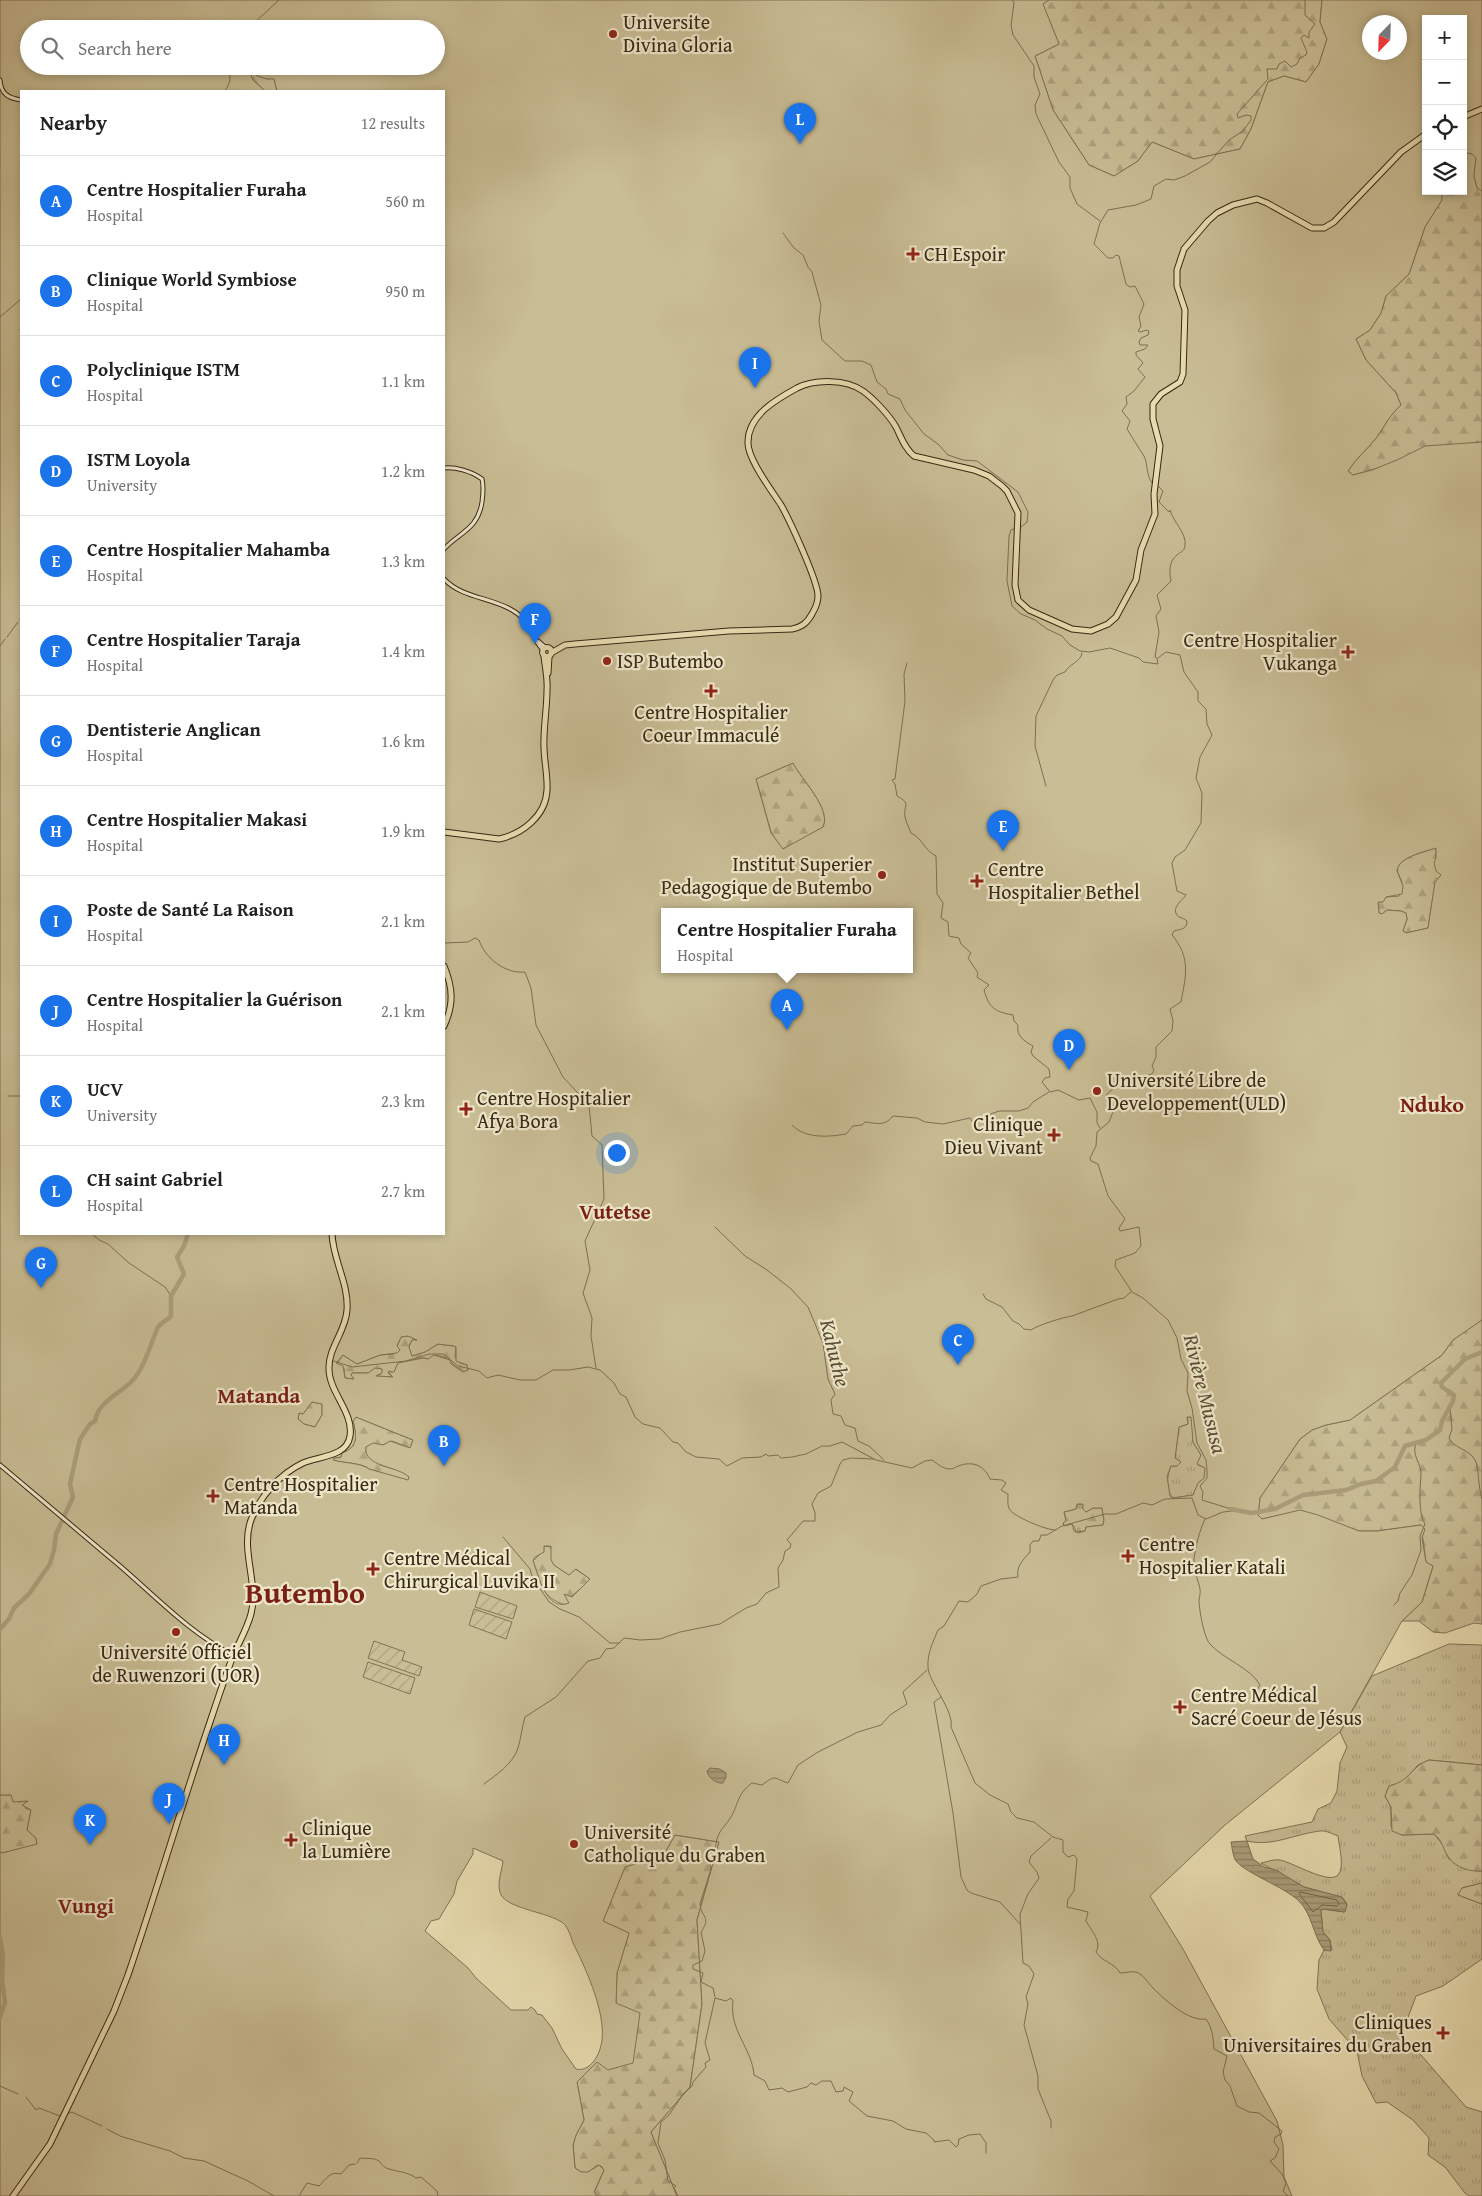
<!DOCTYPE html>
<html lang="en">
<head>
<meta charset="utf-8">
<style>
  body { margin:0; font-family:"Gentium Book Plus",serif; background:#f6f6f6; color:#222 }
  .controls { position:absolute; right:15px; top:15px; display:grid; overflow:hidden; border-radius:0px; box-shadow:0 2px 8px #0003 }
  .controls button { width:45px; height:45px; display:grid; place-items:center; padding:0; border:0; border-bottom:1px solid #e0e0e0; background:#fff; color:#222; font:25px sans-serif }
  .compass { position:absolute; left:1362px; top:15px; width:45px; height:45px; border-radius:50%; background:#fff; box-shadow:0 2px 8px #0003; rotate:203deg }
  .you { position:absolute; left:616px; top:1152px; width:18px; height:18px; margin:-12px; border:4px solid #fff; border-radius:50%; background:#1a73e8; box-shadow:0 0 0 8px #1a73e833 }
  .badge { display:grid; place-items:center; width:32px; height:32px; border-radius:50%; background:#1a73e8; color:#fff; font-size:16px; font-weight:700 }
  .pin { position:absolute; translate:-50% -41px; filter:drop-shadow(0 1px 2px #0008) }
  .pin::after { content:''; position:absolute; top:26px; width:18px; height:15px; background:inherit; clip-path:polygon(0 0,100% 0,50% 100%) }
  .popup { position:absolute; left:661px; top:908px; width:252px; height:65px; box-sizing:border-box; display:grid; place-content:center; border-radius:0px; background:#fff; filter:drop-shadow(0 1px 4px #0005); font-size:16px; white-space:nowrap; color:#767676 }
  .popup b { font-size:19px; color:#222 }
  .popup::after { content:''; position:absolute; left:50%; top:100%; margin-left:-10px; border:10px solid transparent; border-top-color:#fff }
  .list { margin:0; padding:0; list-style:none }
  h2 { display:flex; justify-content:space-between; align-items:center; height:65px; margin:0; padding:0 20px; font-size:21px }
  h2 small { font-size:16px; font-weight:400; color:#767676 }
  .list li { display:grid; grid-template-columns:32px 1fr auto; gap:15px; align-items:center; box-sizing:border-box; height:90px; padding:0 20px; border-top:1px solid #e0e0e0 }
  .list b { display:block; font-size:19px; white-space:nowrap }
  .list p { margin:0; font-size:16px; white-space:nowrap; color:#767676 }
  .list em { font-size:16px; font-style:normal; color:#767676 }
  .icon { flex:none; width:28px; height:28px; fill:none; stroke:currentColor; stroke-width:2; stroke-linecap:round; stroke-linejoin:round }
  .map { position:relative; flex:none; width:1482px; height:2196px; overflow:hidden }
  .search { position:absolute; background:#fff; box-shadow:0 2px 8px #0003; left:20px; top:20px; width:425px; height:55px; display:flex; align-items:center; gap:12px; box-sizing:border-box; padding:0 18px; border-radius:28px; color:#767676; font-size:19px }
  .panel { position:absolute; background:#fff; box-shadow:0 2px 8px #0003; left:20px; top:90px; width:425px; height:1145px; border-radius:0px }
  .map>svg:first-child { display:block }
</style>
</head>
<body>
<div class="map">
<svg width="1482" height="2196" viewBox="0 0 1482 2196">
  <defs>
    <pattern id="grass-tufts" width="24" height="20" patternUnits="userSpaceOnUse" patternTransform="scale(1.25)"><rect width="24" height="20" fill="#c9bd95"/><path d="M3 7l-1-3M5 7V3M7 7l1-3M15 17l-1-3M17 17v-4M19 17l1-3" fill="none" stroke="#ada280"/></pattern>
    <pattern id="forest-firs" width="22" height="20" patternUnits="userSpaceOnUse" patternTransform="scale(1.25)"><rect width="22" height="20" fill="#c9bd95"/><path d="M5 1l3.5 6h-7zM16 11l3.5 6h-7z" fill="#ada280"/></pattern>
    <pattern id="garden-furrows" width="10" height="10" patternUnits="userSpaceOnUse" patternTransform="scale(1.25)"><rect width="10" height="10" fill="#c9bd95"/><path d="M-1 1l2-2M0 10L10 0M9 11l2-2" fill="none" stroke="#ada280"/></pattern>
    <pattern id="water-rules" width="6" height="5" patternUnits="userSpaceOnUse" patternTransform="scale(1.25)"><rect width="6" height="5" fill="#ab9e7b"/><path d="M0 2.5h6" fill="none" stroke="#8c8164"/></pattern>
  </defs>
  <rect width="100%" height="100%" fill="#e7dbaf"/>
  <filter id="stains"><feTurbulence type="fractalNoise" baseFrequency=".004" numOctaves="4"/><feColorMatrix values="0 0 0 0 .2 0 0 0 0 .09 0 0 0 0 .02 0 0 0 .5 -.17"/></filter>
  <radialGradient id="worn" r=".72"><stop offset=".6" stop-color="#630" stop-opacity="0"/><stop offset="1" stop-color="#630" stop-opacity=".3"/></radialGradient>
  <g fill="url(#grass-tufts)" stroke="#807355">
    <path d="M1187,1417H1192L1193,1442L1201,1455L1198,1465L1205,1468V1478L1199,1482L1193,1495L1173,1498C1165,1490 1167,1475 1171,1466H1177L1181,1462L1175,1458L1179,1427L1188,1424Z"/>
    <path d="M1449,1644L1482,1645V1765L1429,1760L1418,1765L1402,1783L1389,1786L1385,1796L1391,1807V1827L1402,1835L1434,1834L1444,1846L1449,1859L1476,1871H1482V1883L1462,1888L1463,1897L1482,1904V1959L1443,1986L1416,1996L1404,2028L1403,2037L1421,2055L1466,2107L1482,2112V2196H1469L1465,2193L1445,2167L1428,2155L1429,2138L1413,2120L1387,2102L1376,2103L1362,2076L1357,2051L1329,2019L1317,1989L1319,1960L1324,1950H1332L1330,1940L1323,1932L1321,1911L1323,1909L1344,1912L1347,1904L1343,1898L1304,1887L1261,1863C1267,1862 1273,1859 1280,1860C1292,1862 1329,1885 1338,1875C1345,1867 1339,1846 1338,1836C1333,1834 1325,1830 1320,1831C1295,1834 1272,1847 1247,1841L1245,1836L1312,1822L1318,1809L1331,1803L1337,1791L1340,1763L1347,1747L1340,1732L1372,1676Z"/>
  </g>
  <g fill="url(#forest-firs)" stroke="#807355">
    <path d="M1049,0H1322L1320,22L1327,39L1319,64L1306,82L1284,76L1268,82L1251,129L1240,149L1194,159L1152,142L1138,161L1114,176L1089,165L1053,110L1035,56L1059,44L1042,3Z"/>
    <path d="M247,66H256L267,79L274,78L277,91H265L253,80Z"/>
    <path d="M1463,152L1472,154L1476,158L1474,177L1477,188L1482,191V442C1437,445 1396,464 1353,475L1348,471C1356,458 1368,449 1377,437C1386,424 1389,416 1401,405L1396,393L1366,360L1356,339L1370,330L1381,313L1386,296L1409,274L1425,227L1441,201L1442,191H1463Z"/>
    <path d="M793,763C801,779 832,809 823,827L793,845L782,849L771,832L756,779Z"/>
    <path d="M1436,848V868L1441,875L1435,883L1428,928L1406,933L1403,931L1407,919L1406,913L1401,911L1387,910L1382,914L1379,913L1378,902L1383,901L1386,897L1399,896L1402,882L1397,871C1398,857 1424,852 1436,848Z"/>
    <path d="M1482,1320V1624L1474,1623L1445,1633L1433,1632L1419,1621H1402L1422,1602L1433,1566L1426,1562L1421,1525L1377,1531H1359L1300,1511L1262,1519L1258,1515L1260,1498L1300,1439L1312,1430L1326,1425L1350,1420L1442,1355L1453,1340L1472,1326Z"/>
    <path d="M408,1336L417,1339L412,1340L409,1346L412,1356L425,1352L438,1344L454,1346L456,1347L455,1357L460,1363L467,1365L468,1370L463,1372L444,1357L435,1355L429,1359L423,1358L398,1363L394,1373L389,1371L388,1373L393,1377L375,1376L381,1374L382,1369L368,1373H352L354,1379L345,1378L344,1368L336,1365L343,1355L357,1364L380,1355L394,1354L401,1337Z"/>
    <path d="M312,1402L322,1404V1415L315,1427L304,1424L298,1419L299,1413L303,1414Z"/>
    <path d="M356,1417L413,1440L410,1448L392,1441L383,1445L366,1447V1453L380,1465L404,1472L409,1477L408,1481L369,1469C363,1463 343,1463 333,1460V1458L341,1457L342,1453C358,1447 357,1437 353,1421Z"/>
    <path d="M1077,1504H1083V1509L1086,1512L1093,1508H1102L1104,1520L1103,1525L1086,1527L1085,1531L1076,1532L1074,1526L1071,1524L1064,1526L1063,1523L1066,1521L1064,1512L1076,1509Z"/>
    <path d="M543,1546L551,1547L554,1565L569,1575L575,1569L589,1578L590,1580L571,1597L566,1595L569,1603L565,1605C539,1596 542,1584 533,1561L544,1550Z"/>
    <path d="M1429,1760L1482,1765V1871C1471,1872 1456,1868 1449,1858C1443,1850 1443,1841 1434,1834L1402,1835L1392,1831L1391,1807L1385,1796L1389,1786C1412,1780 1410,1767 1429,1760Z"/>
    <path d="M0,1795H11L18,1802L28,1801L25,1808L31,1810L27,1830L36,1838L37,1845L2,1853L0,1852Z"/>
    <path d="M675,1835L719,1842L697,1920L702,2004L690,2087L651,2132L677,2196H597L594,2193L604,2170L601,2166H596L588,2173L581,2172L575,2168L573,2145L576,2135L584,2120L577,2082L597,2062L616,2003L617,1973L629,1933L603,1921L625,1867L642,1862L659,1863Z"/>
    <path d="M1482,1883V1904L1458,1895L1462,1888Z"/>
  </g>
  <path fill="#c9bd95" stroke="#807355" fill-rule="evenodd" d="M0,0H1049L1043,4L1059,44L1035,56L1053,110L1089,165L1114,176L1138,161L1152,142L1194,159L1240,149L1251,129L1268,82L1284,76L1306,82L1319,64L1327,39L1320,22L1322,0H1482V191L1477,188L1474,176L1476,158L1472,154L1463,152V19H1426V191H1442V200L1425,227L1409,274L1386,296L1381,313L1370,330L1356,339L1366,360L1396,393L1401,405C1389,416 1386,424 1377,437C1368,449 1356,458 1348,471L1353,475L1372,470L1397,460L1425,446L1482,442V1320L1453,1340L1442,1355L1350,1420L1326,1425L1312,1430L1300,1439L1260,1498L1258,1515L1262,1519L1300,1510L1318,1515L1359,1531H1377L1421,1525L1425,1529L1422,1538L1426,1562L1433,1566L1422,1602L1402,1621L1340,1732L1225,1825L1150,1896L1183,1949L1277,2121L1283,2145L1284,2177L1292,2196H677L651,2132L690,2087L702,2004L697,1920L719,1842L675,1835L659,1863L642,1862L625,1867L603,1921L629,1933L617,1973L616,2003L640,2013L633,2063L608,2070L597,2062L577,2082L584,2120L576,2135L573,2145L575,2168L581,2172H588L599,2165L604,2170L594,2192L597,2196H0V1852L2,1853L37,1844L36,1838L27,1830L31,1810L22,1805L28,1801L13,1802L11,1795H0ZM1370,22H1400V52H1370ZM29,29H436V66H256L257,76L267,79H274L277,91H444V1234H21V91H265L253,80L247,66H29ZM793,763C801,779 832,809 823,827L783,849L771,833L756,779ZM1436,848V858L1434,863L1436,871L1441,875L1435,882L1428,928L1406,933L1403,931L1407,919L1406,913L1401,911L1387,910L1382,914L1379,913L1378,902H1383L1386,897L1402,894L1403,886L1397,871C1398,857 1424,852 1436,848ZM664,911H910V969H664ZM408,1336L417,1340H412L409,1347L412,1356L425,1352L438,1344L454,1346L456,1347V1361L467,1365L468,1370L463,1372L451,1364L450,1360L434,1355L428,1359L423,1358L398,1363L394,1372H388L393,1377L376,1376L382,1373V1369L375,1368L368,1373H352L351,1375L354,1379L345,1378L343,1366L336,1363L343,1355L357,1364L380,1355L397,1353L400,1350L397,1346L401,1337ZM312,1402L322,1404V1415L315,1427L304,1424L298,1419L299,1413L303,1414ZM356,1417L413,1440L410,1448L390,1441L383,1445L373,1443L366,1447C363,1467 398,1466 409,1477L408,1480L369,1469C362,1463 343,1463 333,1460L334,1458L341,1457L342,1453C358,1447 357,1437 353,1421ZM1187,1417H1191L1193,1442L1201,1455L1197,1464L1205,1468L1204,1478L1198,1483L1193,1495L1173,1498L1170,1496L1167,1476L1171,1466H1177L1181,1462L1175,1458L1179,1427L1188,1424ZM1077,1504H1083V1509L1086,1512L1093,1508H1102L1104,1520L1103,1525L1086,1527L1085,1531L1078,1533L1074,1531L1072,1524L1064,1526L1063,1523L1066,1521L1064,1512L1076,1509ZM544,1546H551V1560L554,1565L569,1575L576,1569L590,1579L572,1597L564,1594L569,1603C546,1612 539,1576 533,1561L535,1557L544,1552ZM473,1848L503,1861C502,1871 496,1885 501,1895C509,1909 548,1912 563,1923C568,1927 571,1937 573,1943C586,1969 610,2020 600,2049C597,2059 588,2072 576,2069L562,2049L552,2028L542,2015L537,2014L535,2010L531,2007L528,2010H511L476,1978L468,1968L425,1931L431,1921L439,1919L454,1894L457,1881L473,1854Z"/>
  <g fill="url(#garden-furrows)" stroke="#807355">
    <path d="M480,1592L517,1606L513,1619L475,1607Z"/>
    <path d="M474,1609L512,1622L506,1639L469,1625Z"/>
    <path d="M374,1641L405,1652L402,1660L422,1667L419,1676L368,1658Z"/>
    <path d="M368,1662L415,1678L410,1694L363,1677Z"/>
  </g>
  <g fill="url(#water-rules)" stroke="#7d6f52">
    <path d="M710,1768L720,1769L726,1773V1777L723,1783C716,1784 708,1777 707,1771Z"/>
    <path d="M1247,1841L1253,1859L1264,1867L1276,1870L1304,1887L1342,1897L1347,1905L1345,1912L1323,1909L1321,1911L1323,1932L1330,1940L1331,1951L1324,1950C1313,1935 1312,1914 1299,1901C1283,1886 1247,1874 1236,1861C1233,1857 1232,1847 1231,1842Z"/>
  </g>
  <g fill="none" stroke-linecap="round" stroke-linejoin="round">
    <path stroke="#716448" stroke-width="1" d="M1300,1892L1337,1900L1339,1904L1337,1906L1322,1905L1313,1912L1300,1895Z"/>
    <g stroke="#7d6f52" stroke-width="1">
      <path d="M1012,0L1014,3L1011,25L1013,35L1034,66V77L1040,94L1035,105L1036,114L1059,162L1070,177V188L1077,204L1100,221"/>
      <path d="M251,29L252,25L279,0"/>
      <path d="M225,91C231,81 232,77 226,66"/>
      <path d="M783,233L794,248L803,255L808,267L812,272L821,305L819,321L822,340L845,361H862L871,365L877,382L886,389L888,394L900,399L905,410L924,434L938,444L948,455L963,460L977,461L1018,492L1028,512L1027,522L1021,527"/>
      <path d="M0,317L21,299"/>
      <path d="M1152,483C1146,475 1148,464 1144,456C1138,447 1133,439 1127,429L1130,421L1122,411L1127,404L1126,397L1134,391L1145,377L1138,369L1143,363L1136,355V352L1145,349L1148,345H1140L1139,342L1141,338L1148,335L1149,331L1146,330L1141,332L1138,331L1141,326L1139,317L1144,304L1135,286L1130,287L1126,284L1119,256L1116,255L1113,258H1108L1094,244L1100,223L1108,210L1136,205L1151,199L1154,186L1166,179L1174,180L1185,176L1210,162L1229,140L1243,131L1251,120V116L1246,115L1238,118L1237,114L1268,79L1267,69H1277L1279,64L1285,61L1291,67L1297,64L1300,58L1306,55L1307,52L1301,38L1304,35L1309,38V32L1315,24L1305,15V0"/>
      <path d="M1017,528L1011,530L1009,536L1007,581L1012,606L1021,614L1035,620L1047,629L1062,636L1070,645L1080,651L1089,652L1110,648L1139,658L1143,662L1158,664L1157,658L1155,657L1159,632L1156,616L1161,609L1157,595L1171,581C1169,572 1169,561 1177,555C1180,552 1184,552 1185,546C1187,533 1173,522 1170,510L1169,512L1159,502L1163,491L1158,486"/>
      <path d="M20,619L21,615"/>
      <path d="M7,637L18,622"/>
      <path d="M0,646L5,639"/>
      <path d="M1158,658L1166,652L1180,655L1184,672L1198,692V701L1206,709L1207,724L1212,735L1200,757L1196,778L1202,793L1201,823L1185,850L1175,857L1172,863L1177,891L1186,895C1183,900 1169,909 1179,917C1182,918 1185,919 1187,921C1187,930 1180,929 1174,931L1172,935C1191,958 1186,975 1181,1002L1170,1009L1173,1021L1172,1031L1156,1047V1057L1152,1066L1154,1070L1152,1074L1115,1087L1107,1094L1106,1100L1115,1107L1109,1122L1097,1132L1096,1146L1090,1158L1091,1161L1098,1164L1108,1196L1125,1219L1119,1228L1120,1231L1139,1227L1141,1246L1135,1253L1116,1260L1115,1266L1132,1292L1143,1298L1168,1320L1177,1338L1181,1359L1188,1373L1187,1391L1192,1408L1197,1443L1206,1460L1207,1470V1478L1200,1486L1203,1492L1202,1500L1231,1509"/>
      <path d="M907,663L904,674L905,701L895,779L892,780L895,784L897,796C912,804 903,805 905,817C906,822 909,828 911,833C923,839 923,849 936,856L937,894L943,903L941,918L948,922L949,936L959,938L961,944L971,953L968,958L978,973L977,977L989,985L984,990C989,1008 995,1012 1013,1015L1014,1021L1018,1025C1016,1036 1024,1041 1033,1046L1031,1052L1033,1056L1049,1069L1050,1077L1045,1078L1042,1082L1050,1092L1058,1090L1079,1100L1090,1098L1097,1112V1123L1100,1128"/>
      <path d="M1046,786L1035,746L1036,716L1053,680L1057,675L1065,672C1069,664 1081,662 1082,653"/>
      <path d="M444,943L468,942L475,938L479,940C485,958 505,974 525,972L531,988L536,1025L563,1077L589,1105L592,1136L602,1145L604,1199L585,1241L590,1270L583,1293L592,1318L591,1336L596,1368"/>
      <path d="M8,1096H21"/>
      <path d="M792,1125C805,1139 829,1137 846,1134L853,1126L862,1125L865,1122C877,1123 884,1127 893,1116L917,1118L925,1122L943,1124L970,1118L972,1121L999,1111H1019L1028,1108L1033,1102L1049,1092"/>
      <path d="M715,1227L745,1256L767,1270L790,1288L808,1307L823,1343L828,1379L835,1394L831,1400L833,1414L841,1416L845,1425L855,1428L858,1441L869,1446L884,1460"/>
      <path d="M92,1234L99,1240L108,1244L129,1263L165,1287L171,1296"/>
      <path d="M983,1294L986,1299L1002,1307L1013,1321L1019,1324L1024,1329L1031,1330C1038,1325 1064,1317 1072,1316L1118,1299L1124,1298L1131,1292"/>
      <path d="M331,1360L352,1367L406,1361L429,1354H443L458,1366L479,1371L487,1378L498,1375L520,1380H536L553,1370H569L588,1367L600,1370L614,1383L620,1394L626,1397L635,1417L643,1424L660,1428L673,1442L678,1443L686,1452L696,1457L719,1459L727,1466L742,1458L761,1457L766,1454L768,1456L778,1455L781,1458L792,1457L806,1454L822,1446H830L842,1442L876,1460L912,1468L925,1461L932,1460C938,1464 943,1469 950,1469C954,1469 957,1466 961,1465C975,1461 985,1467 990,1479L1002,1480L1006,1483L1001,1490L1008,1494C1008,1499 1007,1506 1010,1510C1015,1517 1046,1530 1055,1530"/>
      <path d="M1450,1407L1452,1429L1449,1438C1453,1448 1469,1449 1475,1460C1479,1466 1478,1488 1482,1499"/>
      <path d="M1240,1510L1223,1512L1206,1519L1198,1515L1192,1498L1165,1499L1152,1505L1143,1503L1116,1514H1105L1062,1526L1047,1535H1041L1039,1541H1033L1030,1545V1552C1023,1560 1016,1566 1018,1577L1001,1579L981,1586L977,1594L968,1602L959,1601L944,1626L938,1630C933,1642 927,1654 928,1667C928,1681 954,1710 951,1727L975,1783L990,1795L1008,1804L1011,1812L1017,1818L1034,1822L1053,1837L1063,1840V1852L1068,1857L1074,1855L1077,1859L1074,1891L1068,1899L1067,1907L1088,1912L1086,1921C1092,1932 1102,1941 1096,1952C1102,1962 1115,1963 1120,1973C1125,1973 1132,1971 1136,1972C1143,1974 1149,1984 1153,1988C1165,2000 1189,2022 1206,2019C1213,2029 1213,2038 1214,2049L1227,2056L1223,2072L1225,2080L1230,2086L1237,2106L1249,2112L1259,2113L1282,2131L1281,2134L1275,2137L1274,2142L1279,2149L1275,2158L1270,2161L1282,2174L1286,2183L1283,2191L1288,2196"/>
      <path d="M1205,1519C1199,1532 1196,1545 1194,1559C1193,1568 1197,1577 1199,1585C1201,1590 1200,1595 1199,1600C1199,1609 1204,1638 1210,1644C1223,1659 1251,1668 1260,1685L1257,1690"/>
      <path d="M503,1537L530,1569L532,1576L549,1602L560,1609L579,1617L610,1643H619"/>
      <path d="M1394,1605L1398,1601L1400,1593L1412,1575L1421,1550L1420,1536L1425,1524C1418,1515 1420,1486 1421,1475C1422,1464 1411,1455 1416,1444L1420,1442"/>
      <path d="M941,1697L934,1702L953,1813L961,1877L967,1890L971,1893L1000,1902L1020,1924"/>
      <path d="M484,1784C496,1775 513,1764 518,1748C521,1738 522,1727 525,1717L556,1697L588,1661L600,1658L606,1649L614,1648L624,1638L640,1640L660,1639L680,1632L720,1624L746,1608L757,1604L766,1593L779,1587L778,1568L783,1560L785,1551L790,1548L791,1544L787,1540L803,1521H815V1513L812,1504L818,1493L831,1486L840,1464L843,1460L851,1458L874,1459"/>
      <path d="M715,1997L713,1988L701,1982L703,1973L693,1969V1965L702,1961L705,1951L701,1932C712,1916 701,1918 700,1904L711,1869L709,1862C717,1852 714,1847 718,1836C721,1828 727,1824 731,1817C739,1803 737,1794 752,1783L762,1785C777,1774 773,1778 788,1783L798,1765L818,1752L858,1732L881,1725L890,1715L907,1704L903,1692L927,1670"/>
      <path d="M0,2086L18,2094"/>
      <path d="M26,2097L36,2110L39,2108L60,2116L61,2115"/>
      <path d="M67,2114L72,2112L102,2126"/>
      <path d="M1051,2128V2121L1038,2089V2076L1024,2025L1028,2004L1026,1997L1034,1974L1029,1966L1023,1963L1020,1914L1028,1894L1039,1878L1037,1872L1029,1862L1031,1856L1051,1838"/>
      <path d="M107,2129L120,2136L170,2151L184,2158L204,2161L248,2181L274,2196"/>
      <path d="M357,2163L360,2158C366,2159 375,2157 380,2162C383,2165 384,2168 389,2169C399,2172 408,2172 416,2178L421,2177L437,2191L438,2196"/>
      <path d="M299,2196L307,2183L319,2186C327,2178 330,2171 341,2174L349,2165L355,2164"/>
      <path d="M678,2196L674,2188L676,2186L668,2181L665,2160L658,2143L661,2122L669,2115L683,2094L692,2086L693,2082L706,2067L705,2063L710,2060L705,2043L715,1998L726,2001L731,1998L733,2001C729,2031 752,2048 754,2075L765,2081L769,2090L782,2088L788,2092L807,2087L811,2083L816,2085L822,2081H831L836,2092L843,2091L844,2087L853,2092L849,2101L867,2116L893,2121L906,2129L926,2133L934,2140V2142L949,2140L956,2147L958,2145L959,2139L969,2135L980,2134L986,2143V2153"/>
    </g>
    <g stroke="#ab9e7b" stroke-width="4.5">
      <path d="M1231,1509L1251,1513L1275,1509L1303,1495L1346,1490L1361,1484L1376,1481L1395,1467L1405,1446L1426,1440L1440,1430L1442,1421L1453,1401L1454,1395L1442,1387L1441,1383L1465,1359L1482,1352"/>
      <path d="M0,1629L9,1619L14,1608L29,1594L50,1564L54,1550L56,1534L73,1497L70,1484L80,1439L90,1424L95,1421C98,1402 119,1394 131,1382C143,1371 151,1344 157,1329C159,1323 167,1321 171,1316V1296L184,1274L177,1257L184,1246L188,1234"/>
      <path d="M0,1938L3,1956L2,1980L5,2002L0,2017"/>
    </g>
    <g stroke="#372915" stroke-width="5">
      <g id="secondary">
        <path d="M0,80C1,94 8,98 21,100"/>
        <path d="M444,468C456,467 471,471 482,479C484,487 483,494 482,502C478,529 460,532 444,549"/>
        <path d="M444,579C462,598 490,597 512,610C530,620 531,638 543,650"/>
        <path d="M538,641L546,648"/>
        <path d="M0,1465C40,1499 80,1532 120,1566C156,1597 191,1634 233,1655"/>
      </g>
    </g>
    <g stroke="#372915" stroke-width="7">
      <g id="highway">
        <path d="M1463,117L1482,109"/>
        <circle cx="547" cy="652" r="4.5"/>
        <path d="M551,653L565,645L575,644L729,631L792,629C802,627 807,623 812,614C815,609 818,603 818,596C818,581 789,519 781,505C772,491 747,458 748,442C748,415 777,399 797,388C815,379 846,379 863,391C874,399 889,415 896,427C901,437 905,449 914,456L974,470L989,476L1002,486L1007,491L1018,513L1015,585L1018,600L1029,610L1072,629L1091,631L1108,624L1116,617L1136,580L1141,550L1155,514L1154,494L1160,446L1153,419V404L1161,394L1180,382L1183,374L1185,310L1177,286V270L1184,249L1208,221L1217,213L1233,205L1257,199L1267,203L1312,228H1324L1334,222L1401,152L1426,134"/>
        <path d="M548,673L549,657"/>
        <path d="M444,832L499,839C522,834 546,816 547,790C548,774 543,757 544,740C544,724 547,707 547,690C548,679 545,667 544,656"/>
        <path d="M444,966C453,988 454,1004 444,1026"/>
        <path d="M13,2196L50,2144L114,2011L128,1975C157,1890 182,1804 211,1719C218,1698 225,1677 233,1656C239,1642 247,1629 251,1614C259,1584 240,1550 251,1520C260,1496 280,1474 303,1463C319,1456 347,1457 350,1436C354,1413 329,1392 329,1369C328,1348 346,1331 347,1310C349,1284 333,1260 332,1234"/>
      </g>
    </g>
    <use href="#secondary" stroke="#efe8cb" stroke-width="3"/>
    <use href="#highway" stroke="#e7dbaf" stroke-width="5"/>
  </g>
  <g fill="#8f2418" stroke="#efe8cb" stroke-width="2">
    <circle cx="613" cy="34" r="5"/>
    <path d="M910.5 246.5h5v5h5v5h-5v5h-5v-5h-5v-5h5z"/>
    <path d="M1345.5 644.5h5v5h5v5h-5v5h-5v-5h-5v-5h5z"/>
    <circle cx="607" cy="661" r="5"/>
    <path d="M708.5 683.5h5v5h5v5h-5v5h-5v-5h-5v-5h5z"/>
    <circle cx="882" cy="875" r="5"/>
    <path d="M974.5 873.5h5v5h5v5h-5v5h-5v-5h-5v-5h5z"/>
    <circle cx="1097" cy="1091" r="5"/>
    <path d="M463.5 1101.5h5v5h5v5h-5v5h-5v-5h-5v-5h5z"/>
    <path d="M1051.5 1127.5h5v5h5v5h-5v5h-5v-5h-5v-5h5z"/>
    <path d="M210.5 1488.5h5v5h5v5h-5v5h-5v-5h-5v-5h5z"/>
    <path d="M1125.5 1548.5h5v5h5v5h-5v5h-5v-5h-5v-5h5z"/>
    <path d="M370.5 1561.5h5v5h5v5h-5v5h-5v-5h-5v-5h5z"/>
    <circle cx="176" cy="1632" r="5"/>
    <path d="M1177.5 1699.5h5v5h5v5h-5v5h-5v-5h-5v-5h5z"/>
    <path d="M288.5 1832.5h5v5h5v5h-5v5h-5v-5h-5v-5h5z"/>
    <circle cx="574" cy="1844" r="5"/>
    <path d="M1440.5 2025.5h5v5h5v5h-5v5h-5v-5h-5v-5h5z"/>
  </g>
  <g text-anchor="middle" stroke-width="4.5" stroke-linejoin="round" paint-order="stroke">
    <g font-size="20" fill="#372915" stroke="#efe8cb" text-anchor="start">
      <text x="623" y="29">Universite<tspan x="623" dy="23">Divina Gloria</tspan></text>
      <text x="924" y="261">CH Espoir</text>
      <text x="1337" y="647" text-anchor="end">Centre Hospitalier<tspan x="1337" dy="23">Vukanga</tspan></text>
      <text x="617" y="668">ISP Butembo</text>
      <text x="711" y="719" text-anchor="middle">Centre Hospitalier<tspan x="711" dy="23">Coeur Immaculé</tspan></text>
      <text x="872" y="871" text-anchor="end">Institut Superier<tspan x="872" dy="23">Pedagogique de Butembo</tspan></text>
      <text x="988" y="876">Centre<tspan x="988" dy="23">Hospitalier Bethel</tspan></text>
      <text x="1107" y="1087">Université Libre de<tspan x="1107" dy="23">Developpement(ULD)</tspan></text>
      <text x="477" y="1105">Centre Hospitalier<tspan x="477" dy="23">Afya Bora</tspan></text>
      <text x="1043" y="1131" text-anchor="end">Clinique<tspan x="1043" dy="23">Dieu Vivant</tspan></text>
      <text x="224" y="1491">Centre Hospitalier<tspan x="224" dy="23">Matanda</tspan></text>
      <text x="1139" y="1551">Centre<tspan x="1139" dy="23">Hospitalier Katali</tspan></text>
      <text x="384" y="1565">Centre Médical<tspan x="384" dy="23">Chirurgical Luvika II</tspan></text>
      <text x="176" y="1659" text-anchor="middle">Université Officiel<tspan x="176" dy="23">de Ruwenzori (UOR)</tspan></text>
      <text x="1191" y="1702">Centre Médical<tspan x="1191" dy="23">Sacré Coeur de Jésus</tspan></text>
      <text x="302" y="1835">Clinique<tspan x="302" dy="23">la Lumière</tspan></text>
      <text x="584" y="1839">Université<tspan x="584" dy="23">Catholique du Graben</tspan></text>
      <text x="1432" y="2029" text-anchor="end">Cliniques<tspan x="1432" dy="23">Universitaires du Graben</tspan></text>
    </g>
    <g font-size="21" font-weight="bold" fill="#7a1f14" stroke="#efe8cb">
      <text x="615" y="1219">Vutetse</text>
      <text x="259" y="1403">Matanda</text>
      <text x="86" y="1913">Vungi</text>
    </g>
    <g font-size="21" font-style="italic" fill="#5a4c34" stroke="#efe8cb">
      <text transform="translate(835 1353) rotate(76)" y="7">Kahuthe</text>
      <text transform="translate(1205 1394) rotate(76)" y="7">Rivière Mususa</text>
    </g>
    <g font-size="22" font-weight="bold" fill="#7a1f14" stroke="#efe8cb">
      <text x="1432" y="1112">Nduko</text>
    </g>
    <g font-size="30" font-weight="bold" fill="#7a1f14" stroke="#efe8cb">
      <text x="305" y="1603">Butembo</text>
    </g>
  </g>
  <rect width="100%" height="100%" filter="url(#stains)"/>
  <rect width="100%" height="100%" fill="url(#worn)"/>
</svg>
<div class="controls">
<button>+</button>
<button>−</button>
<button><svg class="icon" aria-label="locate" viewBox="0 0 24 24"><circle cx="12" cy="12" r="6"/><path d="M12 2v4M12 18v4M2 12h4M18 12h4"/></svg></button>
<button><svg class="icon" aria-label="layers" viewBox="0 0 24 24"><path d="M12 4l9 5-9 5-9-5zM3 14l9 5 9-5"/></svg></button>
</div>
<svg class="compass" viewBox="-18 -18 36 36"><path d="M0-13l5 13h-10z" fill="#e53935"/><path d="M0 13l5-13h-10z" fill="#767676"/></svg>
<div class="you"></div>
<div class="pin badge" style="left:787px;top:1030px">A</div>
<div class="popup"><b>Centre Hospitalier Furaha</b>Hospital</div>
<div class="pin badge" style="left:444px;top:1466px">B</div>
<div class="pin badge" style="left:958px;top:1365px">C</div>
<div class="pin badge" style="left:1069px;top:1070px">D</div>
<div class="pin badge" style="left:1003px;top:851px">E</div>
<div class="pin badge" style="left:535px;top:644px">F</div>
<div class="pin badge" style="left:41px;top:1288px">G</div>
<div class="pin badge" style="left:224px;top:1765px">H</div>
<div class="pin badge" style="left:755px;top:388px">I</div>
<div class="pin badge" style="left:169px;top:1824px">J</div>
<div class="pin badge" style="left:90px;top:1845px">K</div>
<div class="pin badge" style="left:800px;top:144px">L</div>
<div class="search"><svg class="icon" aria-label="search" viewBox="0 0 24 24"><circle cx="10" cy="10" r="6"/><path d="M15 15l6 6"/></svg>Search here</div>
<section class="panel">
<h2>Nearby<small>12 results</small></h2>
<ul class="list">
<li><span class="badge">A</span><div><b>Centre Hospitalier Furaha</b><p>Hospital</p></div><em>560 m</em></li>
<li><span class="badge">B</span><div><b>Clinique World Symbiose</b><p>Hospital</p></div><em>950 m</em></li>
<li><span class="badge">C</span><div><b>Polyclinique ISTM</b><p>Hospital</p></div><em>1.1 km</em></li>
<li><span class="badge">D</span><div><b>ISTM Loyola</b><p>University</p></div><em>1.2 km</em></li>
<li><span class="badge">E</span><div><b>Centre Hospitalier Mahamba</b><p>Hospital</p></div><em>1.3 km</em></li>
<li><span class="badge">F</span><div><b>Centre Hospitalier Taraja</b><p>Hospital</p></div><em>1.4 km</em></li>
<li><span class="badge">G</span><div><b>Dentisterie Anglican</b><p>Hospital</p></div><em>1.6 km</em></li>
<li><span class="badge">H</span><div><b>Centre Hospitalier Makasi</b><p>Hospital</p></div><em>1.9 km</em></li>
<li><span class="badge">I</span><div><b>Poste de Santé La Raison</b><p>Hospital</p></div><em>2.1 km</em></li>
<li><span class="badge">J</span><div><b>Centre Hospitalier la Guérison</b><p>Hospital</p></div><em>2.1 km</em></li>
<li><span class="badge">K</span><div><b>UCV</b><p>University</p></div><em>2.3 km</em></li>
<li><span class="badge">L</span><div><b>CH saint Gabriel</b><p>Hospital</p></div><em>2.7 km</em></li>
</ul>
</section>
</div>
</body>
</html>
